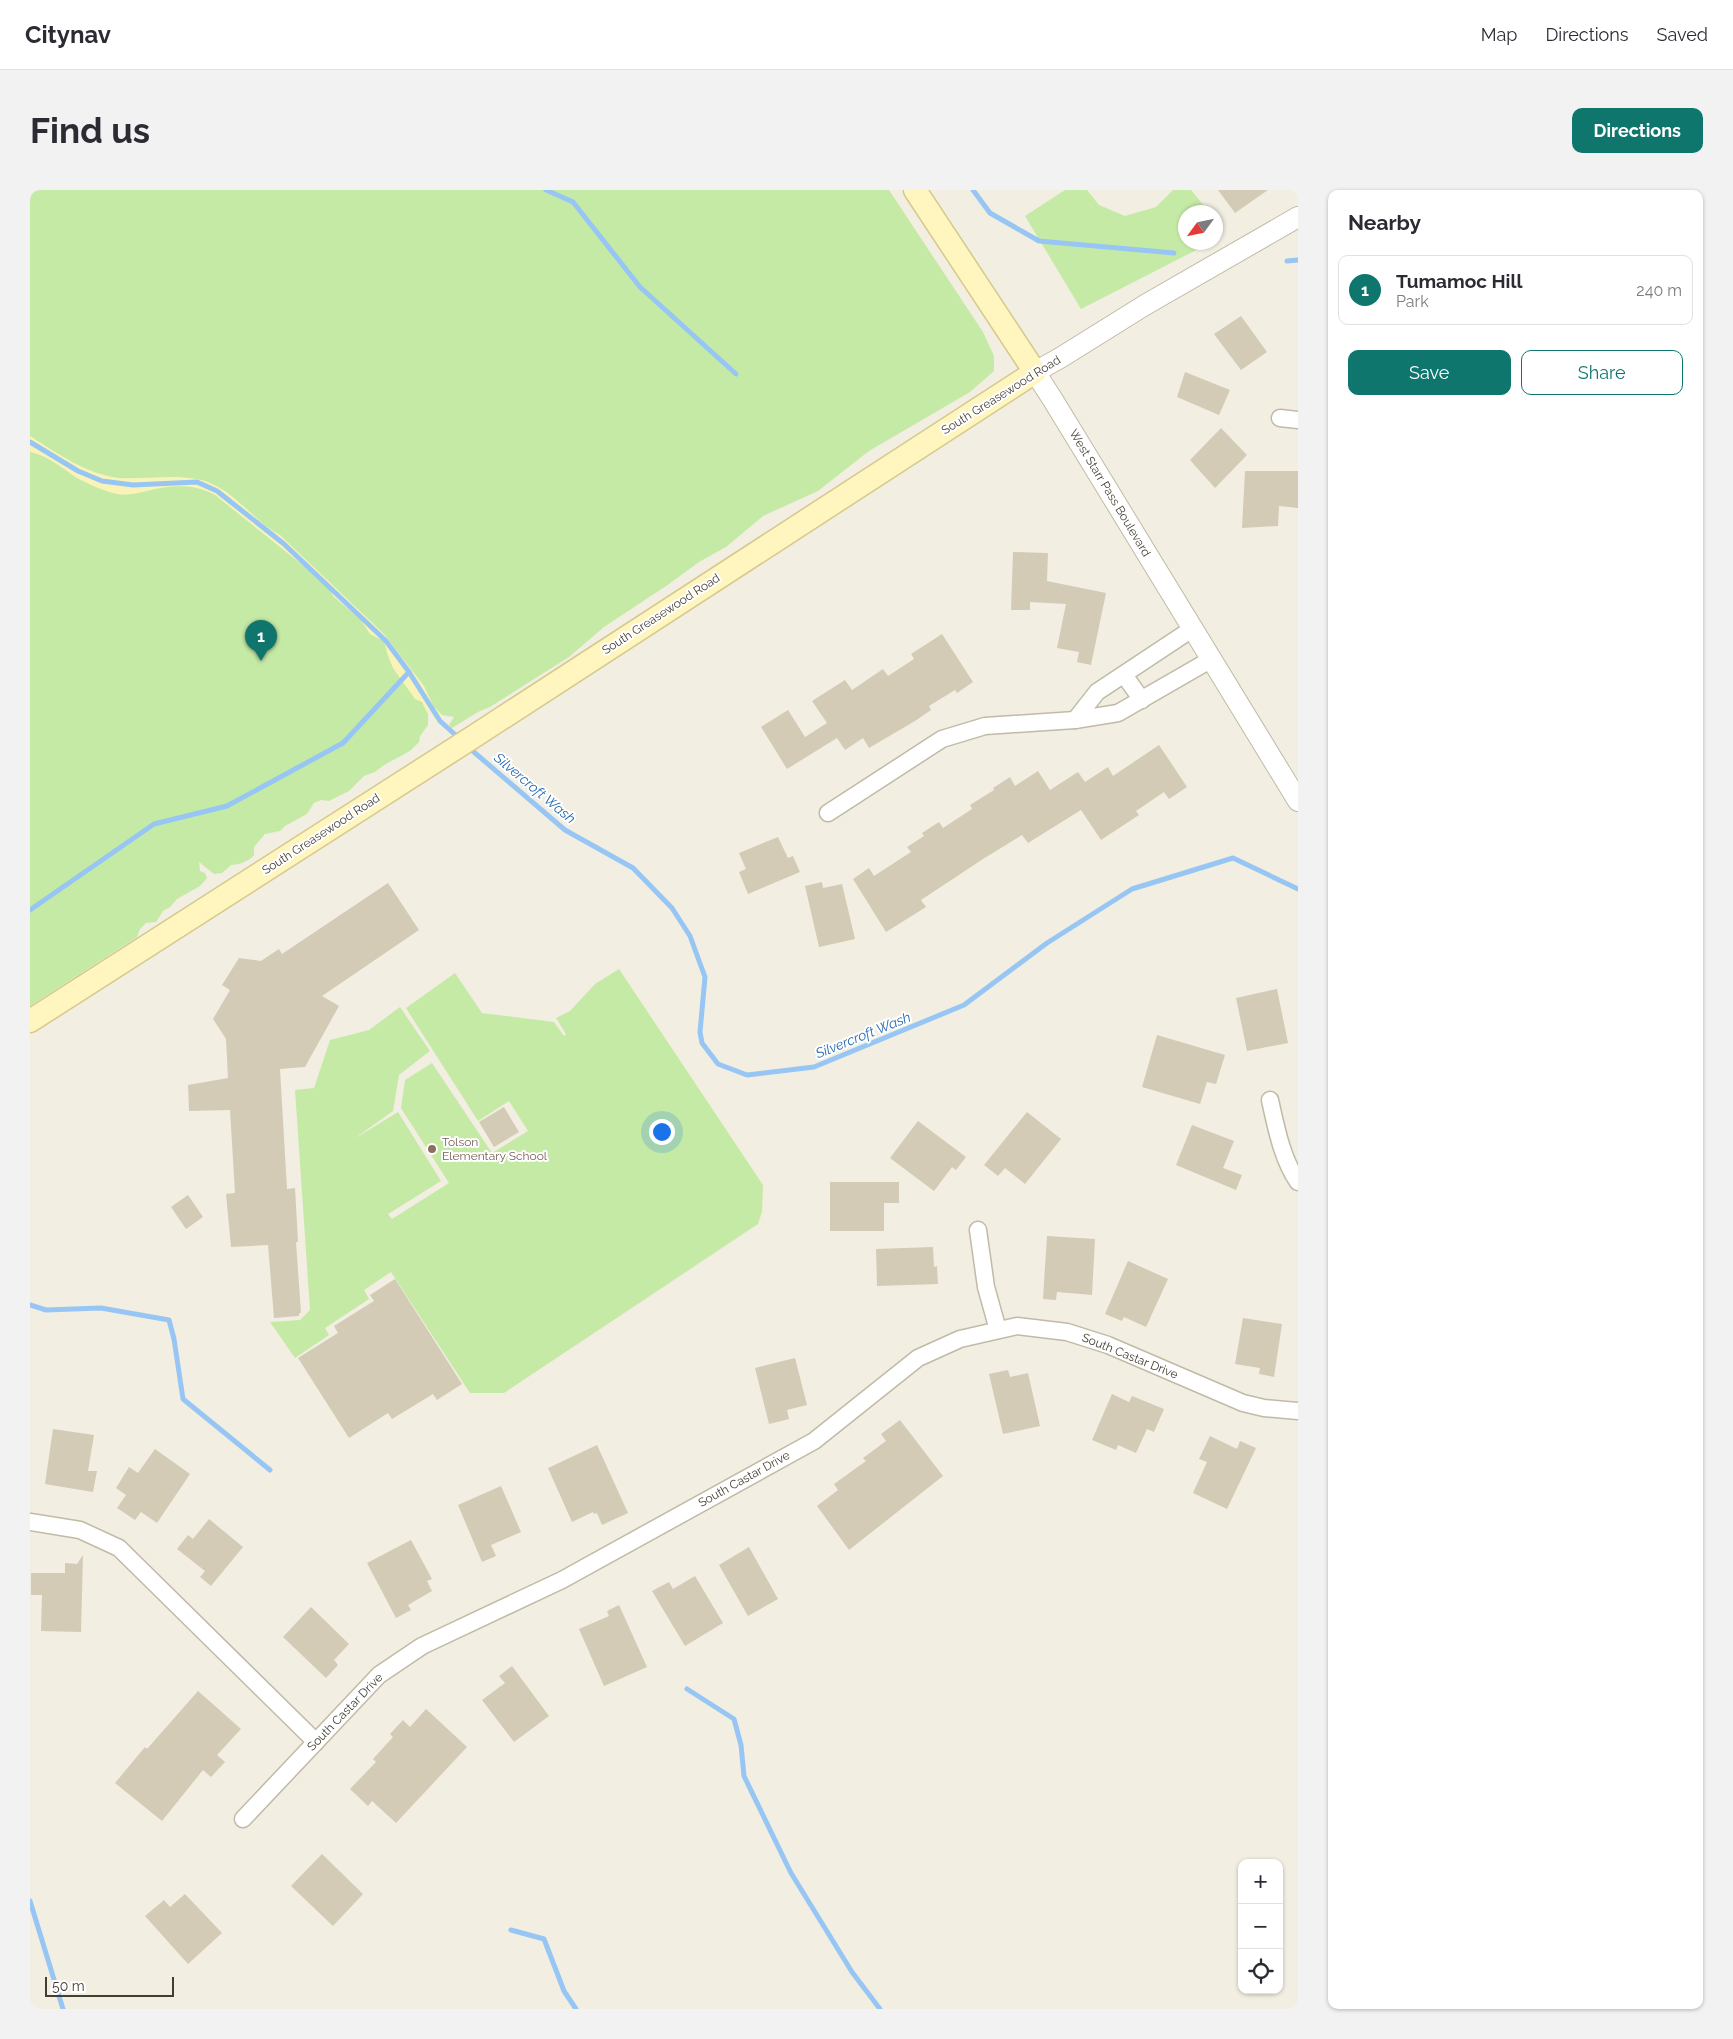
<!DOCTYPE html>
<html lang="en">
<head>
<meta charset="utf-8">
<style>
  body { margin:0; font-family:Raleway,sans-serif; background:#f2f2f3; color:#2b2b33 }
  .controls { position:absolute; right:15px; bottom:15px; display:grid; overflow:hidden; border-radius:10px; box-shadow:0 1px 4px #0004 }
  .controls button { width:45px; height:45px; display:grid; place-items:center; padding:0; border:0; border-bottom:1px solid #e1e1e2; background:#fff; color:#2b2b33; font:25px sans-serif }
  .compass { position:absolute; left:1148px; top:15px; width:45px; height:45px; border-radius:50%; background:#fff; box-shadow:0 1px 4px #0004; rotate:237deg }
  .scale { position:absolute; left:15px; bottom:12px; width:129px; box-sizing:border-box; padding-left:5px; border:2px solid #433e32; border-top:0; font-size:14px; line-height:18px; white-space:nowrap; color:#433e32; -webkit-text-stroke:4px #fff; paint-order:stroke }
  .you { position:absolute; left:631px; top:941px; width:18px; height:18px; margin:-12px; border:4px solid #fff; border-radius:50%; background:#1a73e8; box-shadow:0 0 0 8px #1a73e833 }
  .badge { display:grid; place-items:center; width:32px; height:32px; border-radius:50%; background:#0f766e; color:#fff; font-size:16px; font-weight:700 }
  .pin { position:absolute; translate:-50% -41px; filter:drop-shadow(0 1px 2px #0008) }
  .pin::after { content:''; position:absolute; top:26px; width:18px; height:15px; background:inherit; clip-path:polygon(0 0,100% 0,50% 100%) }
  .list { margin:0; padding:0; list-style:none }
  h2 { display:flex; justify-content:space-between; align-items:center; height:65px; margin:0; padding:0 20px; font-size:21px }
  h2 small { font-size:16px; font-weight:400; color:#7c7c81 }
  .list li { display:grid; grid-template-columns:32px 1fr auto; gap:15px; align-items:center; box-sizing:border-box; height:70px; margin:0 10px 10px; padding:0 10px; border:1px solid #e1e1e2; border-radius:10px }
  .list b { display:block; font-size:19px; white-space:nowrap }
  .list p { margin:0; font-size:16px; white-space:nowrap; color:#7c7c81 }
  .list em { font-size:16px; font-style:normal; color:#7c7c81 }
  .actions { display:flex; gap:10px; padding:15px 20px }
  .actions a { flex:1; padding:11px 0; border:1px solid #0f766e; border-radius:10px; text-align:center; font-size:18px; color:#0f766e }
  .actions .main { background:#0f766e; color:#fff }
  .icon { flex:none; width:28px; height:28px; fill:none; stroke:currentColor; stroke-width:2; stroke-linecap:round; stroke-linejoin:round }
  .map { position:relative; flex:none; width:1268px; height:1819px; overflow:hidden; border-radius:10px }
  header { display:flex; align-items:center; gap:30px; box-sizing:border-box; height:70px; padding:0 25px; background:#fff; border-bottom:1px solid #e1e1e2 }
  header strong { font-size:24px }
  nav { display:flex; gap:28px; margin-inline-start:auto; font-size:18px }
  .intro { display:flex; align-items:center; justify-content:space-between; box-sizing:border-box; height:120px; padding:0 30px }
  h1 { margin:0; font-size:35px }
  .button { padding:12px 22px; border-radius:10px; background:#0f766e; color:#fff; font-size:18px; font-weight:700 }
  main { display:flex; gap:30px; padding:0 30px }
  aside { flex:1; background:#fff; border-radius:10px; box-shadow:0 1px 4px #0004 }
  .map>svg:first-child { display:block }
</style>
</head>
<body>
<header>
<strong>Citynav</strong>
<nav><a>Map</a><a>Directions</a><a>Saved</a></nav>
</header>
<div class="intro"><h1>Find us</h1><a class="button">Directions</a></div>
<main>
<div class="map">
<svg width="1268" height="1819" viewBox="0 0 1268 1819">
  <rect width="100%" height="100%" fill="#f2eee1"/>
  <g fill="#c5eaa6">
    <path d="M0,0H859L953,142L964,166V181L940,202L839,261L788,301L733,326L696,357L669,372L639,394L574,437L539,467L460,517L448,522L422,538L419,535L424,527L412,525L404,517L394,515L398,524V535L390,546L389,552L380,561L354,575L345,582L334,586L319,601L299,611L291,610L284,613L277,624L255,636L250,641L235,644L224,657V665C220,671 208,675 201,675L192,683L184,684L169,672L170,681L175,683L177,688L170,696L147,709L140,717L133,721L126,732L116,733L110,739L107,747L0,816Z"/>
    <path d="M1035,0H1057L1069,15L1095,26L1126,17L1143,0H1161L1179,22H1156V52L1180,53L1051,119L995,26Z"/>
    <path d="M589,779L733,995L732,1022L728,1034L474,1203H440L361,1082L334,1100L339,1109L295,1138L299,1145L265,1168L240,1132L270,1130L280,1120L265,900L284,898L300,850L339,840L370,817L400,861L369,885L363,921L324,949L368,922L411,991L358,1024L362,1029L419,993L371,918L375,890L402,873L462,963L498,941L479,911L448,931L376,818L425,783L452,823L524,832L534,846L536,844L526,828L540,821L565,794Z"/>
  </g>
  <path fill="#faf3b8" d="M0,246C27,263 56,284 89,288C117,290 154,282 180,293C207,304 224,331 250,345L354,444L394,496L404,517L412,525V530L409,533H406L401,521H398V524L392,512L385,509L363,478L357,463L354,451L340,444L331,430L304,407L299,398L294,392L185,305C163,293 142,295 117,301C108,303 96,306 87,304C74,301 58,294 47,288C32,278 18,266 0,262Z"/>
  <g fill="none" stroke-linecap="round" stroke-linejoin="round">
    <g stroke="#98c6f4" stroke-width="5">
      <path d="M516,0L543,12L610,97L706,184"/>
      <path d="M943,0L960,23L1009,51L1144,63"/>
      <path d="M1257,71L1268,70"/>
      <path d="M0,252L48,281L72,291L103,295L167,292L187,301L254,354L356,451L379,482L410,531L430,549"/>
      <path d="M438,557L535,640L603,678L642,718L660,746L675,787L670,842L672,853L688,874L717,885L784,877L934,815L1017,753L1102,699L1203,668L1268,699"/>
      <path d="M0,720L124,634L197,616L313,553L379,482"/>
      <path d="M0,1115L16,1120L71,1118L139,1130L144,1149L153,1209L240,1280"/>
      <path d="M657,1499L704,1529L711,1555L714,1586L761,1683L822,1782L850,1819"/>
      <path d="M0,1711L33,1819"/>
      <path d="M481,1740L514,1749L534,1801L546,1819"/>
    </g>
  </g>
  <g fill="#d3cbb6">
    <path d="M1188,0H1238L1205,23Z"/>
    <path d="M1211,126L1237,162L1211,180L1184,144Z"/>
    <path d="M1155,182L1200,200L1189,225L1147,207Z"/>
    <path d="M1191,238L1217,265L1185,298L1160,270Z"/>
    <path d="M1215,281H1268V318L1249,316L1248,336L1212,338Z"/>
    <path d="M983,362L1018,363L1017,391L1076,403L1061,475L1047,472L1049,462L1027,458L1036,414L1000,412V420H981Z"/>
    <path d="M912,444L943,492L927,503L925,500L899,516L901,520L885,531L839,558L833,548L815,560L807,548L757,579L731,537L758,520L775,547L797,533L782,511L815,490L822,500L853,479L858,486L884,469L881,464Z"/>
    <path d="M1129,555L1157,597L1139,609L1134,602L1106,621L1109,625L1071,650L1051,620L998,653L992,645L953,669L891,710L896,717L856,742L823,689L839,678L844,686L881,662L877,657L894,646L892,643L909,632L913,638L942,619L940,615L964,600L963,598L980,587L985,596L1008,581L1020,600L1048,582L1055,592L1078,577L1083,586Z"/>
    <path d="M748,647L758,668L763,666L770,682L718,704L709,682L716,679L709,663Z"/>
    <path d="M792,692L793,698L812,694L825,749L789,757L775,696Z"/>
    <path d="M358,693L389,740L292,806L309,816L275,877L250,879L257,999L265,998L268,1052H266L271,1123H269V1126L244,1128L238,1055L201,1057L196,1004L205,1003L200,920L159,921L158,895L198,888L196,849L183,829L200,800L192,795L209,768L231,771L249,759L252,764Z"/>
    <path d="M1247,799L1258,853L1217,861L1206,808Z"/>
    <path d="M1127,845L1195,865L1186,894L1177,892L1170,914L1112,897Z"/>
    <path d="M474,917L489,942L464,957L449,932Z"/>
    <path d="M997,922L1031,949L995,994L975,978L968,986L954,975Z"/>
    <path d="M888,931L936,967L926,980L922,977L904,1001L860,968Z"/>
    <path d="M1162,935L1204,951L1193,978L1212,985L1206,1000L1146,975Z"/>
    <path d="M800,992H869V1013H854V1041H800Z"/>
    <path d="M158,1005L173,1027L156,1039L141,1017Z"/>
    <path d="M1017,1046L1065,1049L1062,1105L1027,1102L1026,1110L1013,1109Z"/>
    <path d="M903,1057L904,1077L907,1076L908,1094L847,1096L846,1059Z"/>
    <path d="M1098,1071L1138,1089L1116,1137L1094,1127L1092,1131L1075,1124Z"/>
    <path d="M365,1089L432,1194L407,1210L403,1204L362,1229L358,1223L319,1248L268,1168L308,1143L304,1136L344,1111L340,1105Z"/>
    <path d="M1213,1128L1252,1134L1244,1187L1229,1184L1230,1178L1205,1174Z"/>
    <path d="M765,1168L777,1215L757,1220L759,1229L739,1234L725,1178Z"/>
    <path d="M978,1180L980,1187L998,1183L1010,1236L973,1244L959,1184Z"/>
    <path d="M1082,1204L1099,1212L1102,1206L1134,1219L1124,1242L1117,1239L1106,1263L1088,1255L1086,1260L1062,1250Z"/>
    <path d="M870,1230L913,1286L819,1360L787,1316L808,1300L804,1294L836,1271L833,1268L856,1251L851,1244Z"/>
    <path d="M23,1239L64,1245L58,1281H67L63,1302L15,1294Z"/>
    <path d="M1180,1246L1207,1259L1210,1251L1226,1258L1197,1319L1163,1303L1177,1272L1169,1269Z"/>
    <path d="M567,1255L598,1323L572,1335L567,1323L564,1324L563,1322L542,1332L518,1278Z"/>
    <path d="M125,1259L160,1284L127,1333L111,1322L105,1330L87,1318L96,1305L86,1298L99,1277L108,1283Z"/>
    <path d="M471,1296L491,1342L461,1355L466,1366L452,1372L428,1315Z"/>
    <path d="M179,1329L213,1357L181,1396L170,1387L175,1381L147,1359L158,1345L163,1349Z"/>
    <path d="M381,1350L402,1389L397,1391L402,1401L378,1415L381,1420L366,1428L337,1373Z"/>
    <path d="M719,1357L748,1409L718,1426L689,1375Z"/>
    <path d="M53,1365L51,1442L11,1441L12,1405H1V1383H35V1373L47,1374Z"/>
    <path d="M665,1386L693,1433L655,1456L622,1401L639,1392L643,1399Z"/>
    <path d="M589,1415L617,1477L574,1496L549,1439L579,1426L577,1421Z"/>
    <path d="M281,1417L319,1454L304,1470L308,1475L296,1488L253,1447Z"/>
    <path d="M482,1476L519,1526L484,1552L452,1510L475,1493L469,1486Z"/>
    <path d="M168,1501L211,1539L187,1565L195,1572L181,1587L173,1580L132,1631L85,1593L115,1557L117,1559Z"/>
    <path d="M396,1519L437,1557L366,1633L342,1611L338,1616L320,1599L346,1572L343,1569L363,1547L360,1544L373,1530L380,1537Z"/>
    <path d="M292,1664L333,1704L303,1736L261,1696Z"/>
    <path d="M155,1704L192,1743L158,1774L115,1726L134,1710L140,1717Z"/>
  </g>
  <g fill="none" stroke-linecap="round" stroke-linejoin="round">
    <g stroke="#c0baa6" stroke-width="19">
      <g id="minor">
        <path d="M1250,228L1268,230"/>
        <path d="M1162,439L1067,502L1045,530L1088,523L1180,470"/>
        <path d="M1094,485L1112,510"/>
        <path d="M798,623L912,549L955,536L1045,530"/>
        <path d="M1240,910C1246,937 1252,969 1268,992"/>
        <path d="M948,1040L956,1097L968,1140"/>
        <path d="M0,1332L50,1340L89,1358L286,1552"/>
        <path d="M213,1629L349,1485L392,1456L532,1390L784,1251L888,1168L930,1149L987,1136L1037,1142L1078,1155L1213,1213L1234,1218L1268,1221"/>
      </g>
    </g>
    <g stroke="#c0baa6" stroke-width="22">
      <path id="tertiary" d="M1268,27L1115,115L1030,168L1005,182L1023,210L1268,611"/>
    </g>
    <g stroke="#d5c98d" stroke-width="25">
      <path id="secondary" d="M0,831L443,547L1005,182L885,0"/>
    </g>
    <use href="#minor" stroke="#fff" stroke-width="16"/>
    <use href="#tertiary" stroke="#fff" stroke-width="20"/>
    <use href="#secondary" stroke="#fff5be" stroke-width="22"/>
  </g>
  <circle fill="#8d6e63" stroke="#fff" stroke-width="2" cx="402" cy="959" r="5"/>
  <g text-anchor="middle" stroke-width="4" stroke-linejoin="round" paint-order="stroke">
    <g font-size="12" fill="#433e32" stroke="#fff">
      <text transform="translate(971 205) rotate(-32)" y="4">South Greasewood Road</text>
      <text transform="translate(1080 303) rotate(59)" y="4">West Starr Pass Boulevard</text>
      <text transform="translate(631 424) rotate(-33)" y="4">South Greasewood Road</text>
      <text transform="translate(291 644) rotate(-33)" y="4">South Greasewood Road</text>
      <text transform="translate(1100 1166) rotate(22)" y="4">South Castar Drive</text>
      <text transform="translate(714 1289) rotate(-29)" y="4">South Castar Drive</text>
      <text transform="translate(315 1522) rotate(-46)" y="4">South Castar Drive</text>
    </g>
    <g font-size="12" fill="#785e54" stroke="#fff" text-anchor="start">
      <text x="412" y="956">Tolson<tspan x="412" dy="14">Elementary School</tspan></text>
    </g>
    <g font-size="14" font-style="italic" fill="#266ab4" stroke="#fff">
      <text transform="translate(505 598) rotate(40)" y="5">Silvercroft Wash</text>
      <text transform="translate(833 845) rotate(-22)" y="5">Silvercroft Wash</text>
    </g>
  </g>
</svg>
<div class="controls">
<button>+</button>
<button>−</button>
<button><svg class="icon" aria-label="locate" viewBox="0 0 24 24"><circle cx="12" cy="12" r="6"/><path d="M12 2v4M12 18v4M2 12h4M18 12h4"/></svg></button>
</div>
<svg class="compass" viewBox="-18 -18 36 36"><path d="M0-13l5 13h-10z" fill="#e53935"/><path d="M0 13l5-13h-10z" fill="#7c7c81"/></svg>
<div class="scale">50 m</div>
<div class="you"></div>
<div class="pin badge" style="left:231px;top:471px">1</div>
</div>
<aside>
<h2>Nearby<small></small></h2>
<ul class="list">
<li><span class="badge">1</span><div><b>Tumamoc Hill</b><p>Park</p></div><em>240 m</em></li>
</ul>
<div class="actions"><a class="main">Save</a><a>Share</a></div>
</aside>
</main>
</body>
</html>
